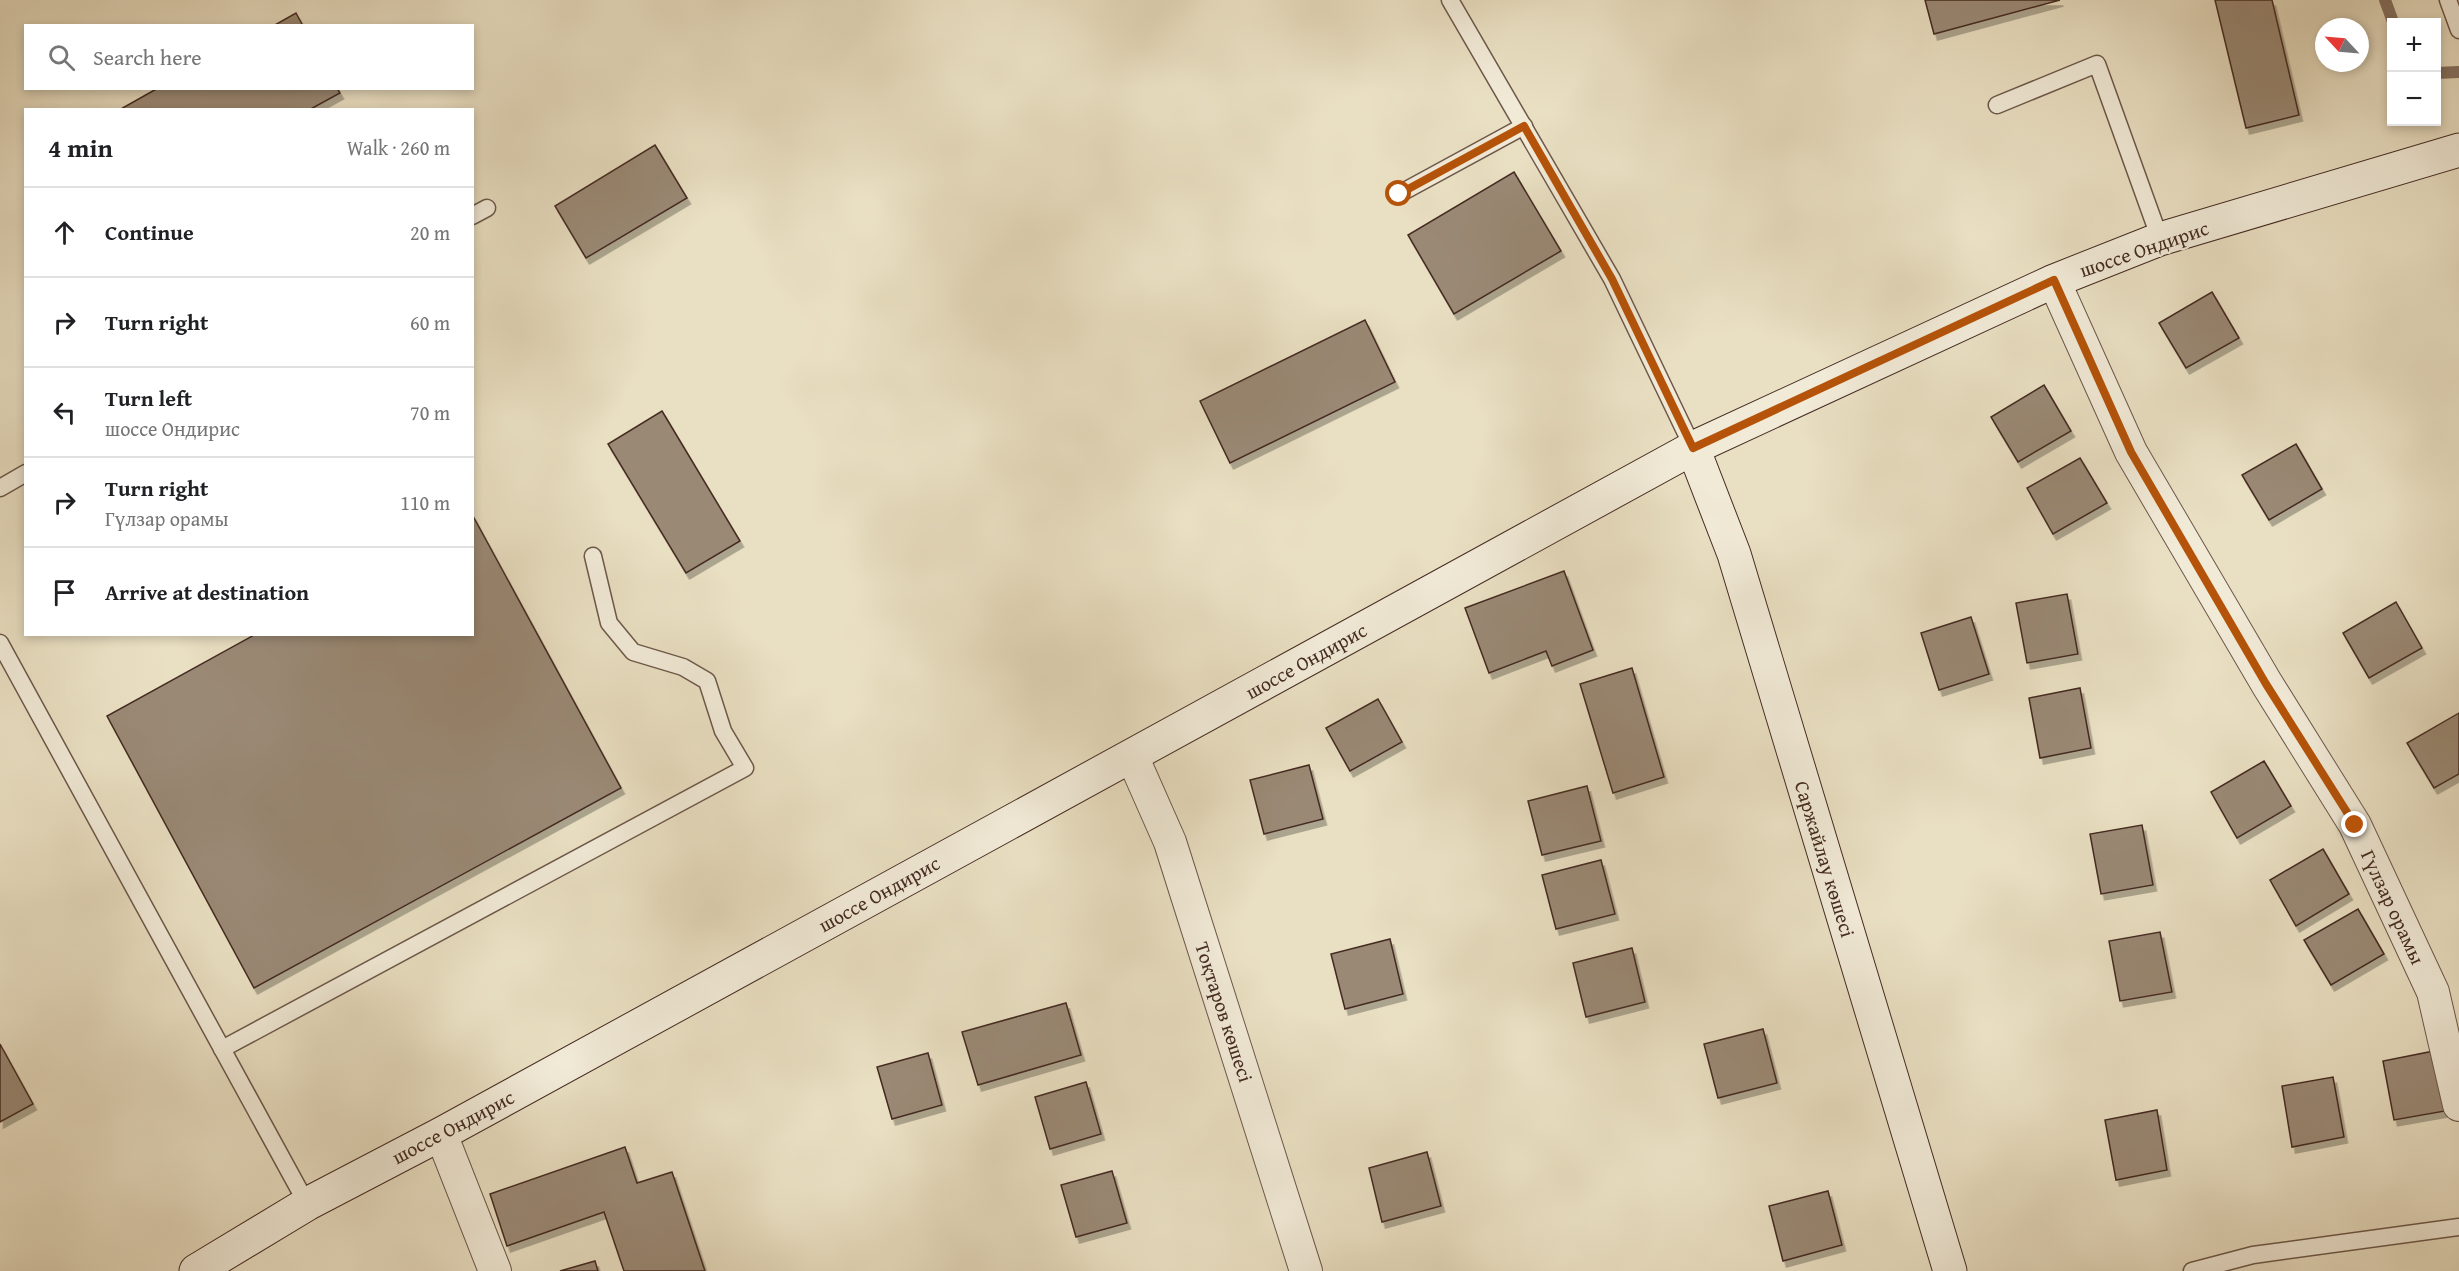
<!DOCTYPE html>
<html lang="en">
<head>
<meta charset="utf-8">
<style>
  body { margin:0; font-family:"Gentium Book Plus",serif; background:#f6f6f6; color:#202124 }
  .controls { position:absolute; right:18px; top:18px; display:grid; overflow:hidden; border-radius:0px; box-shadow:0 3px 9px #0003 }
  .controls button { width:54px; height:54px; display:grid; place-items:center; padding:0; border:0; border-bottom:2px solid #e0e0e0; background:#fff; color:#202124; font:30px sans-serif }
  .compass { position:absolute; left:2315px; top:18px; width:54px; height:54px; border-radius:50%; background:#fff; box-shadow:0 3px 9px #0003; rotate:296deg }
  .stop { position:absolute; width:18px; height:18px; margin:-14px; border:4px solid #b45309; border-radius:50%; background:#fff }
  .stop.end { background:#b45309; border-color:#fff; box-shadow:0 2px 6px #0008 }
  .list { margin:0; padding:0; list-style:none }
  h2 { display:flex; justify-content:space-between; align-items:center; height:78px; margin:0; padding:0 24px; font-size:26px }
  h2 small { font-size:20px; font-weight:400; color:#757577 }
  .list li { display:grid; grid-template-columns:39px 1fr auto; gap:18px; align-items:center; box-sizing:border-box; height:90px; padding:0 24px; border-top:2px solid #e0e0e0 }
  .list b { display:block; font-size:22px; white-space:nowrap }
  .list p { margin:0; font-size:20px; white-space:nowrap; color:#757577 }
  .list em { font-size:20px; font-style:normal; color:#757577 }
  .icon { flex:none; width:33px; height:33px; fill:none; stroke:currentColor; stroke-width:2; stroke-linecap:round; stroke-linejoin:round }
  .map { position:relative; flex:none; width:2459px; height:1271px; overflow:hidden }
  .search { position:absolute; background:#fff; box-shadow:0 3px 9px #0003; left:24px; top:24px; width:450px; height:66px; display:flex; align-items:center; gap:15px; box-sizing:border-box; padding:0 21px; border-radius:0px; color:#757577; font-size:22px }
  .panel { position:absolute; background:#fff; box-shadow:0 3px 9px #0003; left:24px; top:108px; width:450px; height:528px; border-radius:0px }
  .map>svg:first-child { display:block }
</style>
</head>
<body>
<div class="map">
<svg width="2459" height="1271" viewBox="0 0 2459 1271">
  <defs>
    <filter id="shadow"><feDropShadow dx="3.5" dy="6" stdDeviation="0" flood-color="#0004"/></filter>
  </defs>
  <rect width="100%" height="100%" fill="#e9dfc2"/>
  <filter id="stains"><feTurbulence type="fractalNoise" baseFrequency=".00333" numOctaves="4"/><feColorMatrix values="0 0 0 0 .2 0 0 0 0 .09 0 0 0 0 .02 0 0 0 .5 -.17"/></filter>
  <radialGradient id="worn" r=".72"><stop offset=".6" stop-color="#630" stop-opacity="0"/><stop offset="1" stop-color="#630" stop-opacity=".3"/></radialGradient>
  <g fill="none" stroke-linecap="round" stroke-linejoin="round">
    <g stroke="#857262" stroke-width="12">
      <path d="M2385,0L2393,22"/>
      <path d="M2436,73L2459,72"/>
    </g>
  </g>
  <g fill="#9a8975" stroke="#442b22" stroke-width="1.5" filter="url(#shadow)">
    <path d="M1925,0H2060L1934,34Z"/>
    <path d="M2215,0H2272L2299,115L2246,128Z"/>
    <path d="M296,13L303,26H273Z"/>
    <path d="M158,88H337L340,93L309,110H119Z"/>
    <path d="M655,145L687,198L586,258L555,206Z"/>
    <path d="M1514,172L1561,251L1454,314L1408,235Z"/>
    <path d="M2212,292L2239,338L2186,368L2159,323Z"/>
    <path d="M1365,320L1395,382L1230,463L1200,401Z"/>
    <path d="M2044,385L2071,431L2018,462L1991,417Z"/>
    <path d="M662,411L740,541L686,573L608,444Z"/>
    <path d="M2296,444L2322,489L2269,520L2242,475Z"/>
    <path d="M2080,458L2107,503L2053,534L2027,488Z"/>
    <path d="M473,516L621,788L254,988L107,716L256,634H472Z"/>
    <path d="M1564,571L1593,650L1552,666L1546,651L1489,673L1465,608Z"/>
    <path d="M2067,594L2078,654L2027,663L2016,603Z"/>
    <path d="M2396,602L2422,648L2369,678L2343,633Z"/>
    <path d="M1971,617L1989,674L1939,690L1921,633Z"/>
    <path d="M1632,668L1664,777L1613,793L1580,684Z"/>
    <path d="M2080,688L2091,748L2040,758L2029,698Z"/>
    <path d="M1378,699L1402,742L1350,771L1326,728Z"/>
    <path d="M2459,713V774L2434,788L2407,743Z"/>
    <path d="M2264,761L2291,806L2237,838L2211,792Z"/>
    <path d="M1309,765L1323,819L1264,834L1250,780Z"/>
    <path d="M1587,786L1601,841L1542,855L1528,801Z"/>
    <path d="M2142,825L2153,885L2101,894L2090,834Z"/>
    <path d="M2323,849L2349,894L2296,926L2270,880Z"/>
    <path d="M1601,860L1615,914L1556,929L1542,875Z"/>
    <path d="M2358,909L2384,954L2331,985L2304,940Z"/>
    <path d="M2160,932L2172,992L2120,1001L2109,941Z"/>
    <path d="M1390,939L1403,994L1345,1009L1331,954Z"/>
    <path d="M1632,948L1645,1002L1586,1017L1573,963Z"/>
    <path d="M1066,1003L1081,1055L978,1085L962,1032Z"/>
    <path d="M1763,1029L1777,1083L1718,1098L1704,1044Z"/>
    <path d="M0,1044L33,1104L0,1122Z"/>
    <path d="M2434,1051L2445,1111L2394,1120L2383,1061Z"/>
    <path d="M928,1053L942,1105L892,1119L877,1067Z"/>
    <path d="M2333,1077L2344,1137L2292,1147L2282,1086Z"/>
    <path d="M1086,1082L1101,1134L1050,1149L1035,1097Z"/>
    <path d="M2157,1110L2167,1170L2116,1180L2105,1120Z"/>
    <path d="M625,1147L637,1183L672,1172L705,1271H624L604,1212L507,1246L490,1194Z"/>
    <path d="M1427,1152L1441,1206L1382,1222L1369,1168Z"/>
    <path d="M1112,1171L1127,1223L1076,1237L1061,1185Z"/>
    <path d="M1828,1191L1842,1245L1783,1261L1769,1206Z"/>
    <path d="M595,1261L598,1271H560Z"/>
  </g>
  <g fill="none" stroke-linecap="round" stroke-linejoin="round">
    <g stroke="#6d584a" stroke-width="19">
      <g id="lane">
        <path d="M1450,0L1612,279L1693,448"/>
        <path d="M2448,0L2459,30"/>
        <path d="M1997,105L2097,64L2160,239"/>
        <path d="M1399,194L1524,126"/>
        <path d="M472,216L487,208"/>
        <path d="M0,488L26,473"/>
        <path d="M0,643L307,1204"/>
        <path d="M222,1049L745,768L723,731L707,681L683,667L633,652L609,623L593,556"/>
        <path d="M2192,1271L2253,1255L2459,1227"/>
      </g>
    </g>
    <g stroke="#6d584a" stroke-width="34">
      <g id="street">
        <path d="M2054,281L2131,452L2267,684L2355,825L2433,992L2459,1105"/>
        <path d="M1132,756L1170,842L1306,1271"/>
        <path d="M441,1134L495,1271"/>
      </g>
    </g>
    <g stroke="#442b22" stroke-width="35">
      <g id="secondary">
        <path d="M1693,448L1734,554L1950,1271"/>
        <path d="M196,1271L307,1204L441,1134L1693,448L2054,281L2160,239L2459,150"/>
      </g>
    </g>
    <use href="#lane" stroke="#f1ead7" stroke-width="16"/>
    <use href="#street" stroke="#f1ead7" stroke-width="32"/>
    <use href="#secondary" stroke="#f1ead7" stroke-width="33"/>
  </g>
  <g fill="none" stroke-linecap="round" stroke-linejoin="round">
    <path stroke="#b45309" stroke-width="8" d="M1399,194L1524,126L1612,279L1693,448L2054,280L2131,452L2266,684L2355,825"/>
  </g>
  <g text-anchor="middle" stroke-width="4.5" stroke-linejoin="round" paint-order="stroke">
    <g font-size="20" fill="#442b22" stroke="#f1ead7">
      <text transform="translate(2144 249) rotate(-19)" y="7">шоссе Ондирис</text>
      <text transform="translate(1306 661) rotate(-29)" y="7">шоссе Ондирис</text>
      <text transform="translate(1825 859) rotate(73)" y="7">Саржайлау көшесі</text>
      <text transform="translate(879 894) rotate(-29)" y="7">шоссе Ондирис</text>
      <text transform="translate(2393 907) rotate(65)" y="7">Гүлзар орамы</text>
      <text transform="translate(1224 1012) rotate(72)" y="7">Тоқтаров көшесі</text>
      <text transform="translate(453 1127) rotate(-28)" y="7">шоссе Ондирис</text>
    </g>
  </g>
  <rect width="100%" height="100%" filter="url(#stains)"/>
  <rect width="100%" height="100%" fill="url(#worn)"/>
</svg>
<div class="controls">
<button>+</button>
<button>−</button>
</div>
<svg class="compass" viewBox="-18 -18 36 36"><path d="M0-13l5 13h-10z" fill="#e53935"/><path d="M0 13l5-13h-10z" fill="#757577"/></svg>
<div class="stop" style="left:1399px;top:194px"></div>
<div class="stop end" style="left:2355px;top:825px"></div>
<div class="search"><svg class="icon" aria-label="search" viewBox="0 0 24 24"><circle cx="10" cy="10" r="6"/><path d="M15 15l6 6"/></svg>Search here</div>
<section class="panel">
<h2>4 min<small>Walk · 260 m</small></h2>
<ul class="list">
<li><svg class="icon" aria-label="ahead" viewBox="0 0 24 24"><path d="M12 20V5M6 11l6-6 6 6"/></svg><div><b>Continue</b></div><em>20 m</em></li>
<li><svg class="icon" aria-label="right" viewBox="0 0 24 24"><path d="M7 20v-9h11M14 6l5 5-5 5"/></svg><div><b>Turn right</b></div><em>60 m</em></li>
<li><svg class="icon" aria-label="left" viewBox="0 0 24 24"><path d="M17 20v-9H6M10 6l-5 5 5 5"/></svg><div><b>Turn left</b><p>шоссе Ондирис</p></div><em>70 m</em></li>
<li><svg class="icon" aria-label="right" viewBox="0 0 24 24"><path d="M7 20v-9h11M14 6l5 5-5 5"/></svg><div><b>Turn right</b><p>Гүлзар орамы</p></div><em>110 m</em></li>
<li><svg class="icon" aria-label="arrive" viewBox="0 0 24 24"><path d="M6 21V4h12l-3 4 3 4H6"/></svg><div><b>Arrive at destination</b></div></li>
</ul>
</section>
</div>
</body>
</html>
